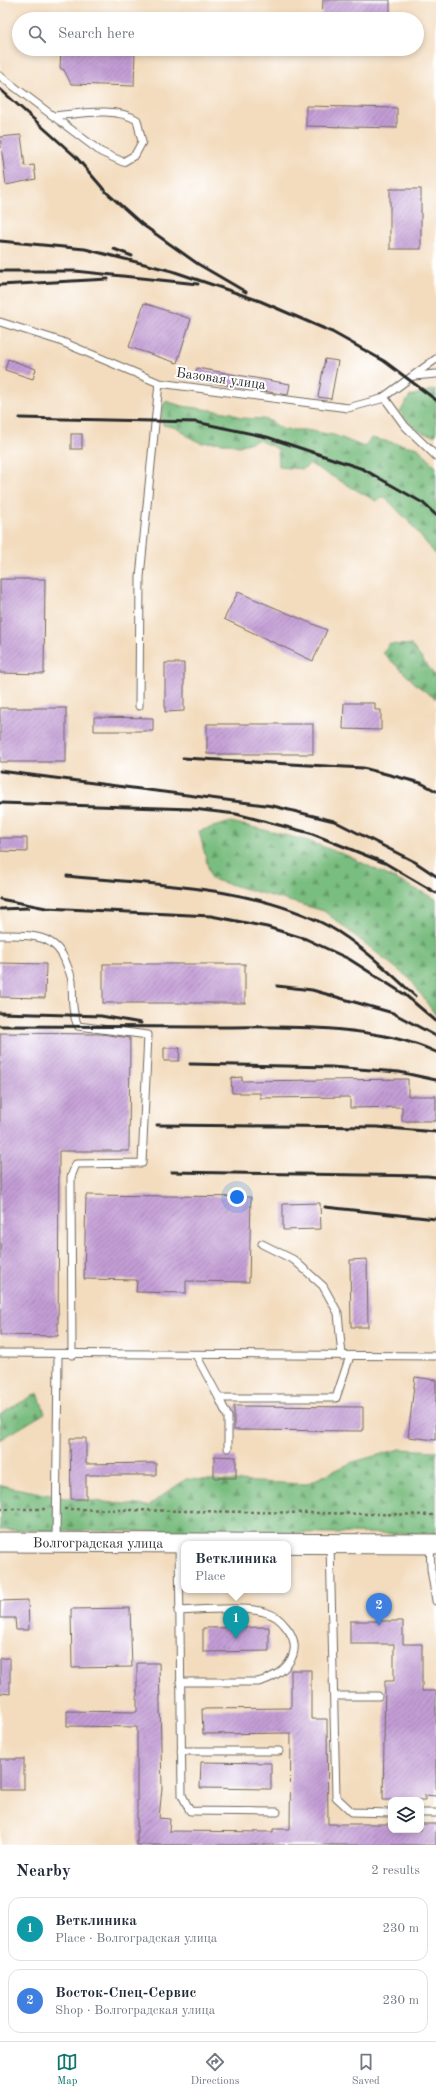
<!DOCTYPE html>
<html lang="en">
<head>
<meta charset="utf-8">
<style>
  body { margin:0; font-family:"Old Standard TT",serif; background:#f6f6f7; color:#1f2937 }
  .controls { position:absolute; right:12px; bottom:12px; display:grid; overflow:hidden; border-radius:8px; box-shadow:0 2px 6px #0003 }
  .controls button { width:36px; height:36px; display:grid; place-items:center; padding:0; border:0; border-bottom:1px solid #e0e1e3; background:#fff; color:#1f2937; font:20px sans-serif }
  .you { position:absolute; left:237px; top:1197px; width:14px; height:14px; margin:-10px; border:3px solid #fff; border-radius:50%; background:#1a73e8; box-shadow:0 0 0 6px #1a73e833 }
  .badge { display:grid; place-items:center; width:26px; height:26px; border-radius:50%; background:#0f766e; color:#fff; font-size:13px; font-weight:700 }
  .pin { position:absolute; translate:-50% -33px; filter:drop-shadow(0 1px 2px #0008) }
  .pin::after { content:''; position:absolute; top:21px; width:14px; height:12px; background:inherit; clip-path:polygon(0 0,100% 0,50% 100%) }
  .popup { position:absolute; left:181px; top:1541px; width:110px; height:52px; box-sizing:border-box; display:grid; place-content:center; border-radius:8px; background:#fff; filter:drop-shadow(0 1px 3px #0005); font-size:13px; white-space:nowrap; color:#747a83 }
  .popup b { font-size:15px; color:#1f2937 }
  .popup::after { content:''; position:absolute; left:50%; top:100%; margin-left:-8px; border:8px solid transparent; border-top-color:#fff }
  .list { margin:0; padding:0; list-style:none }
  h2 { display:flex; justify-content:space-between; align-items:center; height:52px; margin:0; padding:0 16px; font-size:17px }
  h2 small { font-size:13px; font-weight:400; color:#747a83 }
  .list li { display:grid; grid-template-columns:26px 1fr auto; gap:12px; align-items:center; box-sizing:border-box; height:64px; margin:0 8px 8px; padding:0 8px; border:1px solid #e0e1e3; border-radius:12px }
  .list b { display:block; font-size:15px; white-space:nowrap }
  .list p { margin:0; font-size:13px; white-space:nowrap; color:#747a83 }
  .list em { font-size:13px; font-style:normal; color:#747a83 }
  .icon { flex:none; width:22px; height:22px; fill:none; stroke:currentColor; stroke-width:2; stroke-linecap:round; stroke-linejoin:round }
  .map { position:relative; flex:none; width:436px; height:1845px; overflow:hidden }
  .search { position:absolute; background:#fff; box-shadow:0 2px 6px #0003; left:12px; right:12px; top:12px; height:44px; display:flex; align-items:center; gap:10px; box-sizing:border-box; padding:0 14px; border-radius:22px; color:#747a83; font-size:15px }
  .sheet { height:196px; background:#fff }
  nav { display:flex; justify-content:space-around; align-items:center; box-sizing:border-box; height:56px; border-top:1px solid #e0e1e3; background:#fff; font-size:11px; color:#747a83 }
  nav a { display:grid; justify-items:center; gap:2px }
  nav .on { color:#0f766e }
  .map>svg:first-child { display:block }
</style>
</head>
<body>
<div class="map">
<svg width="436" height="1845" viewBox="0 0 436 1845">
  <defs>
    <pattern id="forest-firs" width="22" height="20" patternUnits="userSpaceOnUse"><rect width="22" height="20" fill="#7abd80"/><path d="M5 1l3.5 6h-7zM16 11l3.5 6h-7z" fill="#649a69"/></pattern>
    <pattern id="building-hatch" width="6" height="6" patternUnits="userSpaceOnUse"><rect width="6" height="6" fill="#c39dd5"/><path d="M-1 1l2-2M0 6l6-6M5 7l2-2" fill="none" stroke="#9f80ad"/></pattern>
  </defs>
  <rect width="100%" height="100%" fill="#fff"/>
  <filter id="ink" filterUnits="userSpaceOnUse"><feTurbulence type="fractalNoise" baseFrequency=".025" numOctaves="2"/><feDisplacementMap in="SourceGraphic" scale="8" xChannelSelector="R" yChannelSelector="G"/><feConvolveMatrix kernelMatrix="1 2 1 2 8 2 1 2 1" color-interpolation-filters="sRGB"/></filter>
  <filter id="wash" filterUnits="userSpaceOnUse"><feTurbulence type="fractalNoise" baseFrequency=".012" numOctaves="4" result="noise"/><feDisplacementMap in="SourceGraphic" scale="16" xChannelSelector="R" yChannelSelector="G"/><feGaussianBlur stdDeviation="0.9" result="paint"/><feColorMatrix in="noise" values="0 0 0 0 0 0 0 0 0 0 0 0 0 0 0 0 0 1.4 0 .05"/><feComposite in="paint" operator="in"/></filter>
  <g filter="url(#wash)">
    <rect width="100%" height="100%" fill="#f3dcbe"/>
    <g fill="url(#forest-firs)" stroke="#527456">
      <path d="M436,389V435C420,436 409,423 400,412L410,396Z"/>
      <path d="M165,401L182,406L232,413L240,418L263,419L270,421L284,430H305L334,435L364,447L371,438L418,448L436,467V555L411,524L385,497L376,501L310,464L303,469L279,467L278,449L258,440L239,446L217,442L201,443L189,437L178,428L163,425L161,416Z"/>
      <path d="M389,644L411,645L436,677V699L418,686L383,653Z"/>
      <path d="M231,822L305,840L348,856L436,899V1016L411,980L324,911L211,879L199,831Z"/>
      <path d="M38,1393L45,1413L0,1440V1414Z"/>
      <path d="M400,1449L436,1451V1534L0,1530V1485L71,1499L148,1506L186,1479L306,1484L353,1462Z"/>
    </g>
    <g id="blocks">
      <g fill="url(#building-hatch)">
        <path d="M323,0H390V19H322Z"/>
        <path d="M61,49H135L134,86L71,84L64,70L60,68Z"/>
        <path d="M306,106L397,108V128L306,126Z"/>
        <path d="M21,135L25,166L34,165L36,179L6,185L0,137Z"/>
        <rect x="390" y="189" width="31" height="60"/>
        <path d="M144,303L191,319L177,363L129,347Z"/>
        <path d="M8,359L36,369L33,379L5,370Z"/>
        <path d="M325,359L338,361L331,399L318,397Z"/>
        <path d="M197,368L290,384L288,395L195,380Z"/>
        <rect x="71" y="434" width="11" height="15"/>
        <path d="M0,579H45L44,674L0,673Z"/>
        <path d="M238,592L327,630L313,661L224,619Z"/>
        <path d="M165,663H184V711L165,712Z"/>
        <path d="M344,703H375V710H381V730L343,729Z"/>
        <rect x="0" y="708" width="66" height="54"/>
        <path d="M94,717L153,718V731H94Z"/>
        <rect x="207" y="724" width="106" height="30"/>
        <path d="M0,838H27V852L0,851Z"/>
        <path d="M0,963L46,964L45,998L0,997Z"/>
        <rect x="103" y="964" width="142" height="39"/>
        <path d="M0,1033L101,1034L130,1038L129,1151H59L58,1336L0,1335Z"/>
        <path d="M164,1048H180L179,1061H164Z"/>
        <path d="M242,1077V1081L408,1079V1096H436V1121H402V1107L350,1108V1097L260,1098V1093H232L231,1078Z"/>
        <path d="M86,1195L251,1197L249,1282L186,1281V1293L136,1292L137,1280L84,1279Z"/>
        <path d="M320,1203L321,1229L283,1230V1204Z"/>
        <path d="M367,1259L368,1327H351L350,1260Z"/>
        <path d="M415,1377L436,1380V1440L408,1437Z"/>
        <path d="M234,1406L363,1407V1431L234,1430Z"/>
        <path d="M70,1438H86V1464L156,1463V1475H86V1499H71Z"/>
        <path d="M214,1456L236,1457V1478H214Z"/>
        <path d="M28,1600L29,1630H16L15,1618H0V1601Z"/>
        <path d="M130,1608L132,1667L72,1668L71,1609Z"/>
        <path d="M350,1621H403V1644H422V1691H436V1796L425,1795V1800H383L385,1681H394V1644H350Z"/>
        <path d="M269,1627V1651L203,1652V1628Z"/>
        <path d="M0,1658H10V1694L0,1693Z"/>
        <path d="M137,1663H159L162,1788L159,1818L170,1819L169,1831L273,1832V1829H290L291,1733L203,1734L202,1709L291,1708V1670H311V1719H327L328,1824H391V1830H421V1824H436V1845H137V1727L67,1726V1711L137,1712Z"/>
        <rect x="0" y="1759" width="24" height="31"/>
        <path d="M201,1762L271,1763V1789L200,1788Z"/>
      </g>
    </g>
  </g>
  <g filter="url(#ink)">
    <use href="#blocks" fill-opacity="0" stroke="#71695e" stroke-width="1"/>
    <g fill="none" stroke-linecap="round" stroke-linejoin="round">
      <g stroke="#71695e" stroke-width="9">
        <g id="service">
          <path d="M0,76L101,152L123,162L135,155L142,142L137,120C114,106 80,114 54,116"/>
          <path d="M0,322L60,341L159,383L348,408L381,399L436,359"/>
          <path d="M414,376L436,374"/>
          <path d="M384,397L405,426L436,456"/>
          <path d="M139,706L140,577L159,383"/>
          <path d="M0,935C27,935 55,932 66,963C68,968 71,975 72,981C73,997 71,1011 78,1026L148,1035L142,1163L76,1164L71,1177L72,1355"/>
          <path d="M262,1244L294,1260L323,1286L338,1313L342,1356"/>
          <path d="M0,1353L436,1356"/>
          <path d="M196,1355L219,1398H336L350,1356"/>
          <path d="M219,1398L228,1417V1448"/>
          <path d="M56,1542L58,1355"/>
          <path d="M179,1543L182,1795L190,1811L277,1812"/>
          <path d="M330,1544L336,1797L352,1812L391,1813"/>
          <path d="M430,1544L431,1569L436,1601"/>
          <path d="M178,1611C201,1610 244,1606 264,1612C275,1615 280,1619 286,1627C307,1652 284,1676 258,1682H180"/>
          <path d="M334,1696H378"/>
          <path d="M181,1751H279"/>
          <path d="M421,1813H436"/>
        </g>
      </g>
      <g stroke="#71695e" stroke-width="21">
        <g id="secondary">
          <path id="s1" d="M0,1542L436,1544"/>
        </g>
      </g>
      <g stroke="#71695e" stroke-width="2.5" stroke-dasharray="3 3" stroke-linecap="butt">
        <path d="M0,1509H47"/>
        <path d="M64,1509L436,1515"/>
      </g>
      <use href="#service" stroke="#fff" stroke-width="7"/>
      <use href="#secondary" stroke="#fff" stroke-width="19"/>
      <g stroke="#2b2b2b" stroke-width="3">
        <path d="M0,89L76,157L106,192L143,225L198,264L246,292"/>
        <path d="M0,241L85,249L172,271L260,301L332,332L384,361L436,400"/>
        <path d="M114,249L132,256"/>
        <path d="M0,271H75L198,284"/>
        <path d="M0,285L108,279"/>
        <path d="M20,418L196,422L267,437L363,469L423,503L436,515"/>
        <path d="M183,758L363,768L421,783L436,791"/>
        <path d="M0,771L273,806L334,821L415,862L436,876"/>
        <path d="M0,803L193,809L236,814L310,833L385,863L436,893"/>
        <path d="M67,876C153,885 252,885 330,927C359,943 391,974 415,996"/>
        <path d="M0,899L46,908L211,916L267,927L306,939L349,959L404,994L436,1021"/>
        <path d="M0,909L28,908"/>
        <path d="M277,986L312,990L393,1013L436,1036"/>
        <path d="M0,1013L101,1016L141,1023"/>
        <path d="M0,1026C70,1026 139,1027 209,1027C278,1027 373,1023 436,1052"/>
        <path d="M190,1064L331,1067L399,1072L436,1080"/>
        <path d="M157,1125L377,1127L436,1132"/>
        <path d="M172,1172L427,1176L436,1177"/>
        <path d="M325,1207L436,1219"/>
      </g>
    </g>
  </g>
  <g text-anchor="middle" stroke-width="4" stroke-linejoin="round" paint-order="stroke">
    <g font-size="14" fill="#2b2b2b" stroke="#fff">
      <text transform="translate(221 378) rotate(8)" y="5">Базовая улица</text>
      <text dy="5" stroke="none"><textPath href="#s1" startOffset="98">Волгоградская улица</textPath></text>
    </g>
  </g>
</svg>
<div class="controls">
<button><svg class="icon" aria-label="layers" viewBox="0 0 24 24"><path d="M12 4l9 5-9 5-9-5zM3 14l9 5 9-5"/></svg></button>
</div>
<div class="you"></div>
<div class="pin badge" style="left:236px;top:1639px;background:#0f9aa8">1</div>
<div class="popup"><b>Ветклиника</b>Place</div>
<div class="pin badge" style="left:379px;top:1626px;background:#3f7fe0">2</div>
<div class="search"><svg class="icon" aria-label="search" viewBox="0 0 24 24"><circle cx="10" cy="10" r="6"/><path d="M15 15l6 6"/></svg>Search here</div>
</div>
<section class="sheet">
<h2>Nearby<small>2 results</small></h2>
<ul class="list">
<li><span class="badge" style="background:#0f9aa8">1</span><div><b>Ветклиника</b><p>Place · Волгоградская улица</p></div><em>230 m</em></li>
<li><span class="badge" style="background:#3f7fe0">2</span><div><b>Восток-Спец-Сервис</b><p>Shop · Волгоградская улица</p></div><em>230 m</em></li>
</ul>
</section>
<nav>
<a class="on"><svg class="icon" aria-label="map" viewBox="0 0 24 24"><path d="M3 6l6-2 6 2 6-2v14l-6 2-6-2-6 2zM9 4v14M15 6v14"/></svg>Map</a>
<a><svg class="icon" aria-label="directions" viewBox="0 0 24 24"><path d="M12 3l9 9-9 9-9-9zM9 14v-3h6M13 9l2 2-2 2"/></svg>Directions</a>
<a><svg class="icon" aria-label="saved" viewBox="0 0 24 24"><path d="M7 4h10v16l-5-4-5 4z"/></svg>Saved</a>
</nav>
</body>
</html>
